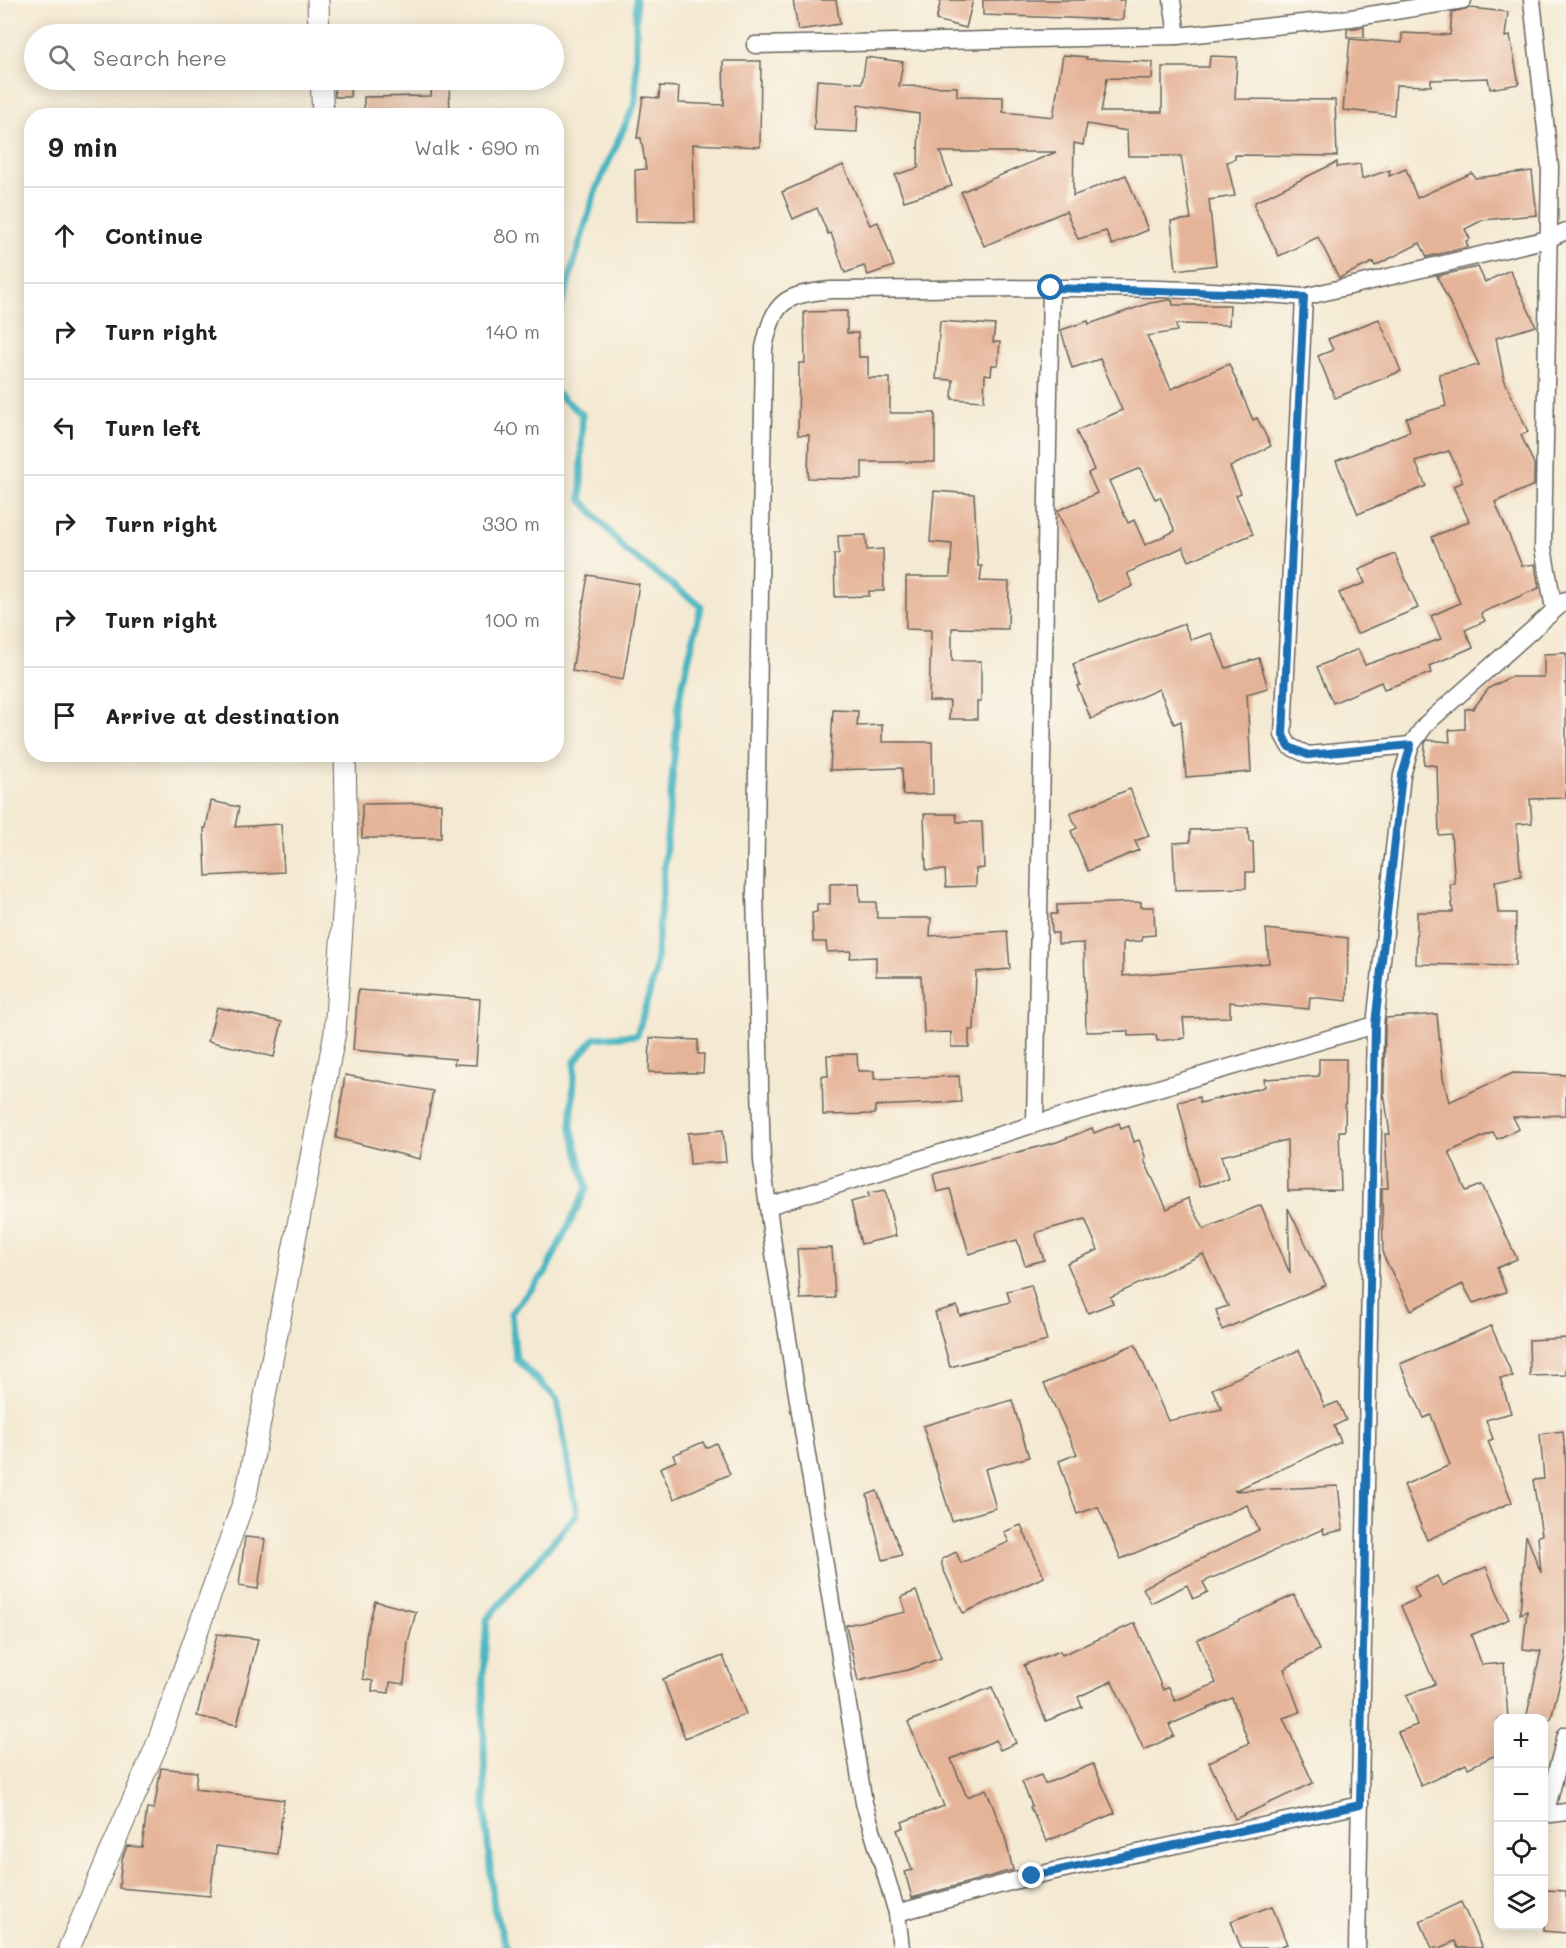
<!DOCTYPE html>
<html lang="en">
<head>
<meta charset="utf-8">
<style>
  body { margin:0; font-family:Mali,sans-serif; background:#f6f6f6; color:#222 }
  .controls { position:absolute; right:18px; bottom:18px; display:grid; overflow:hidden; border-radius:12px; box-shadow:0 3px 15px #0003 }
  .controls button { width:54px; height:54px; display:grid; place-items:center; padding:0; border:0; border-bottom:2px solid #e0e0e0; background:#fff; color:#222; font:30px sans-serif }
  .stop { position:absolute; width:18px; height:18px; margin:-14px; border:4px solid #1f6fb2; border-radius:50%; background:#fff }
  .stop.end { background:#1f6fb2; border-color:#fff; box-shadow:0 2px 6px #0008 }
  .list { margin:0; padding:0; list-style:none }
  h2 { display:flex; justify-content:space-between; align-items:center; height:78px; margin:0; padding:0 24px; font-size:26px }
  h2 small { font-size:20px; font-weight:400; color:#767676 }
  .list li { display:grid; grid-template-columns:39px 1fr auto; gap:18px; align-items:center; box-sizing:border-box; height:96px; padding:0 24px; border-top:2px solid #e0e0e0 }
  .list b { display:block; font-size:22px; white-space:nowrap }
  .list em { font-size:20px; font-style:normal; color:#767676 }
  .icon { flex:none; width:33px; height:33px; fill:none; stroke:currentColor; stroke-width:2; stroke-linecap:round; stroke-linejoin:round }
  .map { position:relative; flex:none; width:1566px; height:1948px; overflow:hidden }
  .search { position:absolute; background:#fff; box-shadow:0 3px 15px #0003; left:24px; top:24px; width:540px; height:66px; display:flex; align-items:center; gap:15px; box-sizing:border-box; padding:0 21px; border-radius:33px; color:#767676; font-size:22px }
  .panel { position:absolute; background:#fff; box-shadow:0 3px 15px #0003; left:24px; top:108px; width:540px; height:654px; border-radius:24px }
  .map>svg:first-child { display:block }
</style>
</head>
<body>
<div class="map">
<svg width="1566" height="1948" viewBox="0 0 1566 1948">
  <rect width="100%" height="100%" fill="#fbf7ec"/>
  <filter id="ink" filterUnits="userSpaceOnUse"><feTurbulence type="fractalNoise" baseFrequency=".0167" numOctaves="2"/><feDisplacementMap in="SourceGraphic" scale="12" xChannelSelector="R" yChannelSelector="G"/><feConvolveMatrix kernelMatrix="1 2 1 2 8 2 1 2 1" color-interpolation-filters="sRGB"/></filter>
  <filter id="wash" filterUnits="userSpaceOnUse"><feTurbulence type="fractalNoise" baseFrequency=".008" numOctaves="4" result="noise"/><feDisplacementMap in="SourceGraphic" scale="24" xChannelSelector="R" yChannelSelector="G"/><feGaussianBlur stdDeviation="1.35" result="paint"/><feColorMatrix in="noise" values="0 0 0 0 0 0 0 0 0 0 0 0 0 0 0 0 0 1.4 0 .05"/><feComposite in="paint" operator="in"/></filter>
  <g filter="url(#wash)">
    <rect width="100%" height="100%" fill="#f4e9d2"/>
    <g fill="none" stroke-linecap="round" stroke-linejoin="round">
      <g stroke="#47b5c1" stroke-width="7">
        <path d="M556,323L595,192L636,101V0"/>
        <path d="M507,1948L494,1909L485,1814L483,1675L487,1619L577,1514L557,1400L516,1359L511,1313L545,1273L587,1188L571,1126L575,1061L595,1038L637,1035L655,974L679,700L701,606L626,551L581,499L582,414L556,393"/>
      </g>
    </g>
    <g id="blocks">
      <g fill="#e5b398" fill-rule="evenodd">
        <path d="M793,0H836L840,24L798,30Z"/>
        <path d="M941,0H973L966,28L936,20Z"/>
        <path d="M983,0H1124L1123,20L983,15Z"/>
        <path d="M1470,8L1508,12L1505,37L1510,36L1519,84L1490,89L1488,78L1431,80V86L1396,85L1394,115L1343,110L1350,39L1402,43V33L1450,35L1452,12Z"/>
        <path d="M1364,27V37H1347V29Z"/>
        <path d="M1063,55L1087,57L1086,59L1153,62L1152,79L1107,78L1101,112H1162V67H1209L1210,56L1237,57L1235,99L1335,100L1337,156L1235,155V159L1227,162L1235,196L1209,200L1216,265L1176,270L1171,221L1191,219L1181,156H1128L1127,131L1087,124L1083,145L1074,143L1073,196L1126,175L1148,230L1112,245L1106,231L1078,239L1066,211L984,246L961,192L1056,152H940L952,186L904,201L895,175L918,168L919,114L858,105L857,132L814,130L817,80L862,83L866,57L903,62L899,86L957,87V96L1003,97V112L1053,117Z"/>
        <path d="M723,61H761L760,147L693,144L695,222L636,221L635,170L646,169L641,138H637L643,97L659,98L660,86L679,87L678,103L724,105Z"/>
        <path d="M334,80H351L350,97H335Z"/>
        <path d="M432,80H449L450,116H364V97L431,96Z"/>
        <path d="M1337,162V167L1360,164L1362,179L1390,170L1389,176L1406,169L1417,198L1472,173L1475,178L1532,171L1537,215L1483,220L1465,229L1470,239L1466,241L1468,247L1427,257L1420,243L1375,266L1373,262L1339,278L1318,237L1279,256L1255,209V202Z"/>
        <path d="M843,165L870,225L878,222L894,266L868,275L864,266L845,273L831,233L828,234L817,208L793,219L782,192Z"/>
        <path d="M1478,267L1485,282L1510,270L1536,326L1496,338L1504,379L1528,432L1521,435L1534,464V485L1495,502L1522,566L1535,564L1539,588L1481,613L1485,621L1465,630L1473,647L1429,666L1431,673L1384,689L1381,682L1333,703L1317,667L1358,649L1365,665L1441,639L1431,616L1460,603L1432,537L1469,521L1453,486L1463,482L1449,451L1415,461L1426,486L1358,514L1336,461L1410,431L1406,418L1446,406L1439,374L1479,365L1437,276Z"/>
        <path d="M1169,300H1172L1173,305H1230L1229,325L1176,324L1177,331L1147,336L1171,389L1229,364L1253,420L1257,418L1271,446L1230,467L1241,493L1236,495L1253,534L1189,561L1183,547L1127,573L1133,586L1099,602L1057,511L1097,493L1088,473L1094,470L1076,431L1122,410L1100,359L1072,368L1061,330L1088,321L1089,324L1150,303ZM1140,468L1155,499L1160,497L1175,531L1145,545L1134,520L1128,523L1109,481Z"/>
        <path d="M847,311V333H858L859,357H868V378H890V413H935V462H862V479L808,478L809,435H798L799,363H805L804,312Z"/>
        <path d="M1379,319L1401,371L1335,398L1318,356L1333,350L1328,339Z"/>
        <path d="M940,321L995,325L993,342H1000L998,365H992L991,375L985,374L984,401L952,399L953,380L936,379Z"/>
        <path d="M934,491L974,494L978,566H982L980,581L1009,582L1008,629L952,628V661H981V702H977V719H949L950,701H929L931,630L906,629V577H950L952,544L930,542Z"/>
        <path d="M866,535L867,550L883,549L884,591H869V596L835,597L834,554H839L838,536Z"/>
        <path d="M1395,554L1418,608L1357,634L1339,593L1365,583L1359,570Z"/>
        <path d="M588,575L639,584L623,680L572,671Z"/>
        <path d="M1184,624L1191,640L1211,633L1226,668L1259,658L1268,688L1247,694L1251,772L1186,777L1181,721L1174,724L1159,689L1091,719L1077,686L1080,685L1073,664Z"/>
        <path d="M1566,653V798L1530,799L1532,823L1516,824L1521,876L1495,881L1498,913H1516L1515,966L1416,964L1417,912H1453L1450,884H1455L1451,834L1439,835L1437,766L1424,764L1425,743L1427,740L1450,742L1449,730L1465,729V709H1473L1489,688L1510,677H1544V654Z"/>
        <path d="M833,710L858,711L857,726L882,725V742H932L933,794L903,795L902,768L830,770Z"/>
        <path d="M1130,789L1149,836L1135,841L1139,850L1088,871L1071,831L1077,828L1070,813Z"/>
        <path d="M211,801L239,807L235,827L281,824L284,872L206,876L204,828H206Z"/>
        <path d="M441,803V838H362V804Z"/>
        <path d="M924,814H956L957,822H982L984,868L976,869V886L946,887L945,870H926Z"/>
        <path d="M1248,828L1249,842H1253L1254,872H1246V888L1175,890L1173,843L1190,842V830Z"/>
        <path d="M859,883L860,902H876L877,918H931L930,936L1007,931L1010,969L976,972L974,1030H969V1047H951V1032L924,1033L921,976H876V957L850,958L851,951L827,952L826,942H813L812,913L817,912V904H830V884Z"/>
        <path d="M1141,902V907H1154L1155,935L1142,936V941L1123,942V976L1269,963L1266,929L1348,938L1347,1001L1310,997L1309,1009L1230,1002V1017L1183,1018L1185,1038L1157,1041L1156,1035L1128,1036V1031L1086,1032L1084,943L1058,944V933H1052L1051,914H1057V905Z"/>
        <path d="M358,990L480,999L476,1065L454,1064L455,1059L353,1050Z"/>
        <path d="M217,1007L282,1022L274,1057L208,1041Z"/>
        <path d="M1437,1014L1443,1078L1449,1102L1513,1073L1566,1075V1115L1513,1117L1519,1129L1497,1139L1493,1132L1449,1152L1466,1191L1482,1185L1517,1259L1497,1268L1506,1292L1473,1303L1463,1284L1411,1310L1383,1255L1382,1188H1388L1385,1134H1390L1384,1093L1385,1026L1386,1018Z"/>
        <path d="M650,1038L698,1040V1054H704L703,1073L649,1072Z"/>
        <path d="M857,1054L858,1071H874V1079L959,1076L961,1102L875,1106V1114L823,1115L822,1076H828L827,1055Z"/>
        <path d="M1319,1059H1346L1345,1131H1339L1341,1190L1288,1191L1287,1140L1221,1156L1228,1179L1199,1187L1178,1102L1199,1097L1200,1103L1265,1087L1264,1079L1319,1076Z"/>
        <path d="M345,1075L433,1091L420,1159L336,1138Z"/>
        <path d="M1119,1123L1121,1129L1129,1126L1134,1142L1139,1140L1146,1159L1144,1160L1167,1209L1188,1198L1204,1229L1261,1205L1290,1274L1288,1208L1326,1285L1222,1330L1216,1310L1228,1306L1203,1254L1110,1297L1113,1303L1088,1313L1067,1263L1098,1250L1085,1219L1038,1232L1036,1235L1044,1260L1025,1265L1017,1240L969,1254L950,1189L937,1192L933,1174L1057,1142L1092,1128L1094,1133Z"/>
        <path d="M723,1130L726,1162L690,1164L688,1133Z"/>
        <path d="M885,1190L896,1236L861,1244L851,1202L869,1197L868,1193Z"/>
        <path d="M832,1248L835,1298L800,1299L797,1249Z"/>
        <path d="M1031,1285L1047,1341L950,1367L935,1312L957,1306L960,1316L1010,1302L1007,1291Z"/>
        <path d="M1491,1326L1513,1377L1500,1378L1511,1413L1486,1420L1493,1439L1488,1441L1512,1502L1427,1540L1404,1485L1450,1465L1431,1415L1424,1418L1400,1364Z"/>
        <path d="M1566,1338V1375L1530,1376L1529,1340Z"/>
        <path d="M1135,1344L1168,1421L1222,1409L1212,1389L1299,1350L1325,1407L1338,1402L1346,1420L1334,1426L1341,1442L1234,1491L1338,1486L1343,1530L1324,1534L1323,1529L1203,1582L1208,1592L1193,1599L1187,1585L1151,1603L1143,1588L1259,1530L1247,1505L1121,1559L1098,1507L1077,1514L1059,1461L1077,1454L1044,1384Z"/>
        <path d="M1012,1400L1029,1457L985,1469L996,1508L952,1521L923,1426Z"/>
        <path d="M1563,1431L1566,1465V1657L1551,1719H1526L1541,1651L1523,1649L1527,1611L1520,1614L1526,1535L1541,1573L1538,1536L1542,1535L1533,1480L1544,1479L1540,1434Z"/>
        <path d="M703,1442L706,1448L716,1443L730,1474L674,1499L660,1468L676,1461L673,1455Z"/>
        <path d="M877,1491L902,1555L883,1560L867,1495Z"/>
        <path d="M1021,1525L1044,1577L963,1613L942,1566V1559L956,1552L961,1563L1009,1542L1004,1532Z"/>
        <path d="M245,1537L265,1539L258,1589L239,1586Z"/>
        <path d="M1486,1567L1509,1619L1471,1635L1482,1665L1504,1663L1508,1719H1498V1754L1468,1768L1466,1764L1421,1786L1398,1732L1417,1725L1406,1695L1435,1684L1401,1606L1419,1598L1414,1587L1437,1576L1442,1586Z"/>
        <path d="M916,1591L941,1658L908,1670L858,1681L846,1625L906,1612L901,1597Z"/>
        <path d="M1294,1595L1319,1650L1284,1669L1300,1712L1283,1718L1313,1783L1235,1819L1209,1762L1249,1743L1232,1698L1169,1725L1174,1736L1144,1750L1112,1681L1078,1697L1082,1707L1046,1721L1024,1665L1060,1651L1062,1655L1135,1623L1163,1690L1169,1687L1175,1701L1216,1683L1197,1640Z"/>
        <path d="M375,1601L416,1612L408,1642L404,1684L390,1682L389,1693L372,1691L373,1681L363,1679L366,1636Z"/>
        <path d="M217,1634L258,1639L237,1725L197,1716Z"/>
        <path d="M723,1656L746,1714L685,1738L663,1679Z"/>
        <path d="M992,1687L1016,1743L1000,1750L996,1740L951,1759L967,1797L986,1789L1005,1837L1013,1870L912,1898L905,1872L912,1870L897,1830L904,1827L902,1822L944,1806L908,1722Z"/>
        <path d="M1093,1764L1115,1813L1047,1841L1030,1807L1032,1806L1022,1782L1041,1775L1045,1784Z"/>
        <path d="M161,1768L197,1772L195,1789L284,1800L277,1854L216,1846L210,1896L119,1888L122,1859L127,1846L142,1847L147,1808L154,1809Z"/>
        <path d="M1544,1890L1566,1891V1933L1544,1931Z"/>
        <path d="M1461,1902L1482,1948H1458L1455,1941L1440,1948H1432L1420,1921Z"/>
        <path d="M1272,1906L1287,1944L1276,1948H1241L1231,1921Z"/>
      </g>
    </g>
  </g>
  <g filter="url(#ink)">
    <use href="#blocks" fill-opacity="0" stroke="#68645c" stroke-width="1.5"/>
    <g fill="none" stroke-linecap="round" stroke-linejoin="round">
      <g stroke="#68645c" stroke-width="19">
        <g id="minor">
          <path d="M1172,0L1177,36"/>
          <path d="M1532,0L1550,167L1543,548L1554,609"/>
          <path d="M755,45L1177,36L1351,18L1463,0"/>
          <path d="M1304,297L1283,735L1289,746L1308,755L1411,745"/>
          <path d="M1035,1124L1051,288"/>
          <path d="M768,1206L1035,1124L1375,1025"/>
          <path d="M1566,1735L1547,1807L1551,1814L1566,1812"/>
          <path d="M897,1913L1032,1876L1360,1805"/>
          <path d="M901,1948L897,1913L864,1803L775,1260L762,1161L755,894L764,348C774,301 783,295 831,290C988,289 1147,283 1304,297L1548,239L1566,231"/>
          <path d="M1357,1948L1375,1025L1402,775L1411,745L1426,724L1566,600"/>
        </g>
      </g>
      <g stroke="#68645c" stroke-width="23">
        <g id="tertiary">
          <path d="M318,0L319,34"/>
          <path d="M321,80L323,116"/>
          <path d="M69,1948L156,1747L246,1495L335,1032L347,855L345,754"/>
        </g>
      </g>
      <use href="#minor" stroke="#fff" stroke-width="16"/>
      <use href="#tertiary" stroke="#fff" stroke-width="21"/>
    </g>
  </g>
  <g fill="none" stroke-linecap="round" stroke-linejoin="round" filter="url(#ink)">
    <path stroke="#1f6fb2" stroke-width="8" d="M1032,1876L1360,1805L1375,1025L1402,775L1411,745L1308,755L1289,747L1283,735L1304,297L1263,294L1051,288"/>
  </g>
</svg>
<div class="controls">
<button>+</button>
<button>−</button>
<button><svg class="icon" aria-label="locate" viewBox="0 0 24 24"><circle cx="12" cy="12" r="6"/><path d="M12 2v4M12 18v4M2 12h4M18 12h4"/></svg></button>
<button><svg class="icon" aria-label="layers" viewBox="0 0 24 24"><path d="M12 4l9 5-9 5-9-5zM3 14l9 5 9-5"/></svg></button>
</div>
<div class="stop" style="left:1051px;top:288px"></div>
<div class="stop end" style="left:1032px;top:1876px"></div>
<div class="search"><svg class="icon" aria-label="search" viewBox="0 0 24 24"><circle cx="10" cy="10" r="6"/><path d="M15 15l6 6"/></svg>Search here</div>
<section class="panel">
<h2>9 min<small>Walk · 690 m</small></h2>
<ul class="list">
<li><svg class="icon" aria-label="ahead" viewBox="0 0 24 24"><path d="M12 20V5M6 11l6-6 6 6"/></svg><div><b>Continue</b></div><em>80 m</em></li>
<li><svg class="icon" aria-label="right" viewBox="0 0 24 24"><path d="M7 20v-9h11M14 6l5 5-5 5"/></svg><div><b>Turn right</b></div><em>140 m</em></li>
<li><svg class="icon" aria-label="left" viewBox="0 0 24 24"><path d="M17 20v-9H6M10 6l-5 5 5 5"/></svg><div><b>Turn left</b></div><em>40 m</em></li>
<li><svg class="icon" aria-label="right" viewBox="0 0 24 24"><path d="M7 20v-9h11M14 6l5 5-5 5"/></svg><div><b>Turn right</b></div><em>330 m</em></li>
<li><svg class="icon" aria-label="right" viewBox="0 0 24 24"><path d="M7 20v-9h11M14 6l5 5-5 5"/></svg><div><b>Turn right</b></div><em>100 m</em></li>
<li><svg class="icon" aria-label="arrive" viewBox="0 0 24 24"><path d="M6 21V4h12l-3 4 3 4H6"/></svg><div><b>Arrive at destination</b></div></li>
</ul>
</section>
</div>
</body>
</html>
